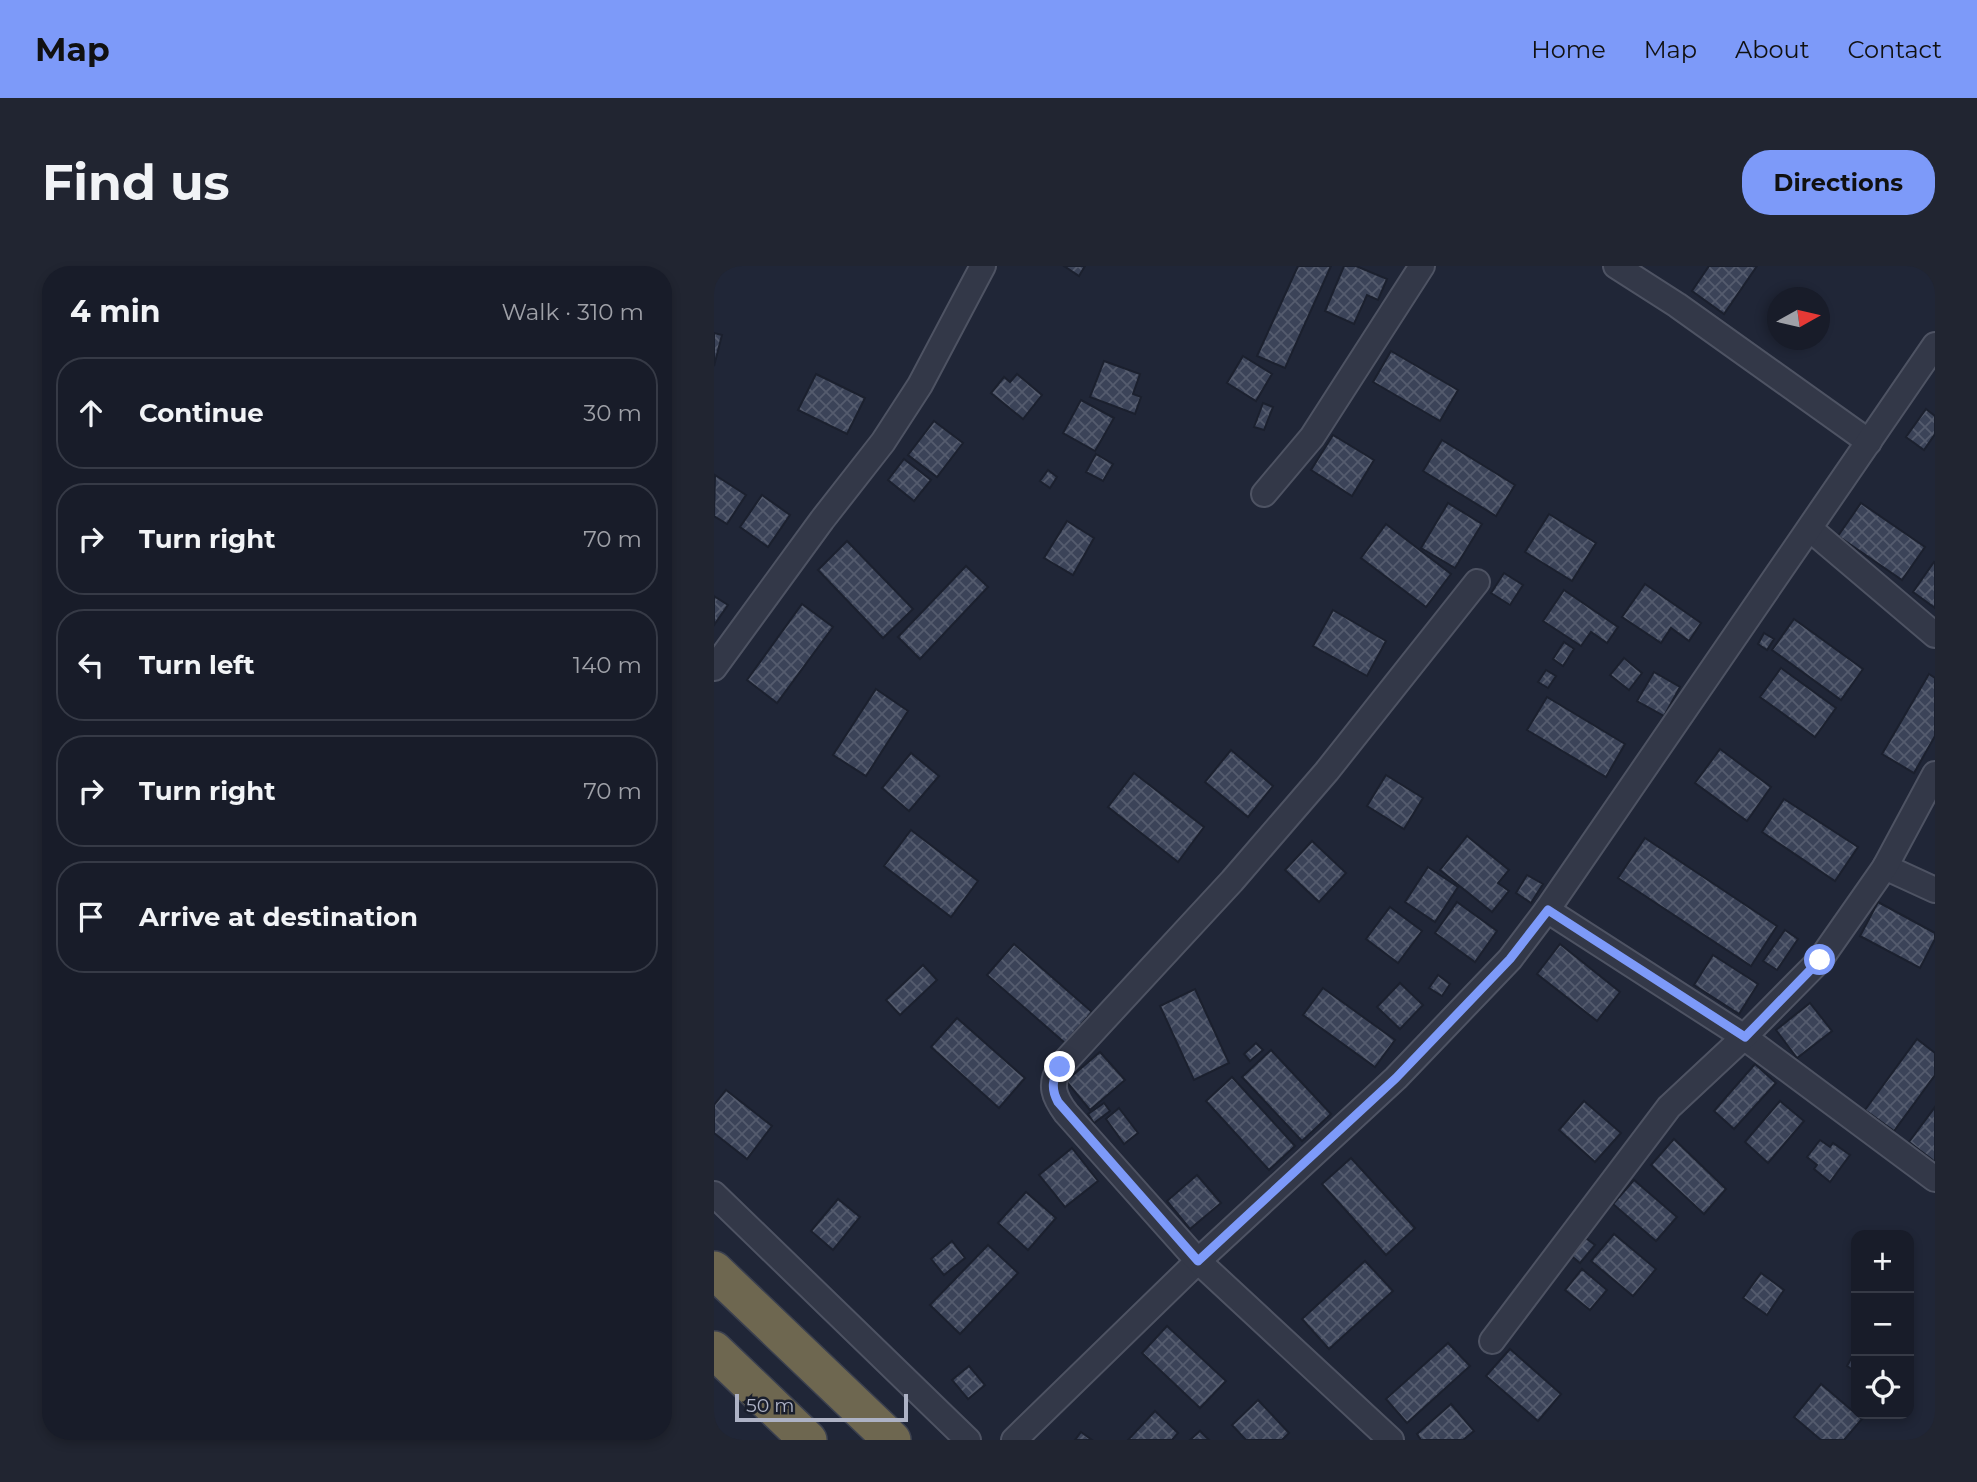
<!DOCTYPE html>
<html lang="en">
<head>
<meta charset="utf-8">
<style>
  body { margin:0; font-family:Montserrat,sans-serif; background:#212531; color:#f1f3f6 }
  .controls { position:absolute; right:21px; bottom:21px; display:grid; overflow:hidden; border-radius:14px; box-shadow:0 4px 10px #0003 }
  .controls button { width:63px; height:63px; display:grid; place-items:center; padding:0; border:0; border-bottom:2px solid #363a46; background:#181c29; color:#f1f3f6; font:35px sans-serif }
  .compass { position:absolute; left:1053px; top:21px; width:63px; height:63px; border-radius:50%; background:#181c29; box-shadow:0 4px 10px #0003; rotate:82deg }
  .scale { position:absolute; left:21px; bottom:18px; width:173px; box-sizing:border-box; padding-left:7px; border:4px solid #adb2c5; border-top:0; font-size:19px; line-height:24px; white-space:nowrap; color:#adb2c5; -webkit-text-stroke:5px #191e2c; paint-order:stroke }
  .stop { position:absolute; width:21px; height:21px; margin:-16px; border:5px solid #7d9af9; border-radius:50%; background:#fff }
  .stop.end { background:#7d9af9; border-color:#fff; box-shadow:0 2px 7px #0008 }
  .list { margin:0; padding:0; list-style:none }
  h2 { display:flex; justify-content:space-between; align-items:center; height:91px; margin:0; padding:0 28px; font-size:30px }
  h2 small { font-size:23px; font-weight:400; color:#9fa1a8 }
  .list li { display:grid; grid-template-columns:46px 1fr auto; gap:21px; align-items:center; box-sizing:border-box; height:112px; margin:0 14px 14px; padding:0 14px; border:2px solid #363a46; border-radius:28px }
  .list b { display:block; font-size:26px; white-space:nowrap }
  .list em { font-size:23px; font-style:normal; color:#9fa1a8 }
  .icon { flex:none; width:38px; height:38px; fill:none; stroke:currentColor; stroke-width:2; stroke-linecap:round; stroke-linejoin:round }
  .map { position:relative; flex:none; width:1221px; height:1174px; overflow:hidden; border-radius:28px }
  header { display:flex; align-items:center; gap:42px; box-sizing:border-box; height:98px; padding:0 35px; background:#7d9af9; color:#111 }
  header strong { font-size:33px }
  nav { display:flex; gap:38px; margin-inline-start:auto; font-size:24px }
  .intro { display:flex; align-items:center; justify-content:space-between; box-sizing:border-box; height:168px; padding:0 42px }
  h1 { margin:0; font-size:49px }
  .button { padding:18px 32px; border-radius:28px; background:#7d9af9; color:#111; font-size:24px; font-weight:700 }
  main { display:flex; gap:42px; padding:0 42px }
  aside { flex:1; background:#181c29; border-radius:28px; box-shadow:0 4px 10px #0003 }
  .map>svg:first-child { display:block }
</style>
</head>
<body>
<header>
<strong>Map</strong>
<nav><a>Home</a><a>Map</a><a>About</a><a>Contact</a></nav>
</header>
<div class="intro"><h1>Find us</h1><a class="button">Directions</a></div>
<main>
<aside>
<h2>4 min<small>Walk · 310 m</small></h2>
<ul class="list">
<li><svg class="icon" aria-label="ahead" viewBox="0 0 24 24"><path d="M12 20V5M6 11l6-6 6 6"/></svg><div><b>Continue</b></div><em>30 m</em></li>
<li><svg class="icon" aria-label="right" viewBox="0 0 24 24"><path d="M7 20v-9h11M14 6l5 5-5 5"/></svg><div><b>Turn right</b></div><em>70 m</em></li>
<li><svg class="icon" aria-label="left" viewBox="0 0 24 24"><path d="M17 20v-9H6M10 6l-5 5 5 5"/></svg><div><b>Turn left</b></div><em>140 m</em></li>
<li><svg class="icon" aria-label="right" viewBox="0 0 24 24"><path d="M7 20v-9h11M14 6l5 5-5 5"/></svg><div><b>Turn right</b></div><em>70 m</em></li>
<li><svg class="icon" aria-label="arrive" viewBox="0 0 24 24"><path d="M6 21V4h12l-3 4 3 4H6"/></svg><div><b>Arrive at destination</b></div></li>
</ul>
</aside>
<div class="map">
<svg width="1221" height="1174" viewBox="0 0 1221 1174">
  <defs>
    <pattern id="building-cross-hatch" width="8" height="8" patternUnits="userSpaceOnUse" patternTransform="scale(1.75)"><rect width="8" height="8" fill="#3b4358"/><path d="M0 0l8 8M0 8l8-8" fill="none" stroke="#555c6e"/></pattern>
  </defs>
  <rect width="100%" height="100%" fill="#202637"/>
  <g fill="url(#building-cross-hatch)" stroke="#1b202e" stroke-width="2">
    <path d="M350,0H371L365,10Z"/>
    <path d="M584,0H617L571,102L543,90Z"/>
    <path d="M630,0H642L673,13L664,34L653,29L640,58L611,45Z"/>
    <path d="M995,0H1043L1010,48L978,25Z"/>
    <path d="M0,67L8,69L0,100Z"/>
    <path d="M677,85L744,124L726,155L659,116Z"/>
    <path d="M529,90L558,108L542,135L513,117Z"/>
    <path d="M390,95L426,108L419,128L427,131L421,148L376,131Z"/>
    <path d="M102,108L151,132L133,168L84,144Z"/>
    <path d="M303,108L328,129L309,153L277,127L290,111L296,116Z"/>
    <path d="M367,134L400,152L381,185L349,167Z"/>
    <path d="M549,137L559,141L550,164L540,161Z"/>
    <path d="M1212,143L1221,150V168L1210,184L1192,171Z"/>
    <path d="M220,155L249,177L223,211L194,189Z"/>
    <path d="M619,169L660,194L638,230L597,204Z"/>
    <path d="M728,174L801,219L782,250L709,205Z"/>
    <path d="M382,188L399,198L389,215L372,206Z"/>
    <path d="M190,193L217,214L200,235L174,214Z"/>
    <path d="M334,204L343,211L336,222L326,215Z"/>
    <path d="M1,209L32,229L13,258L0,250Z"/>
    <path d="M48,229L76,249L54,281L26,261Z"/>
    <path d="M734,237L768,258L741,302L707,282Z"/>
    <path d="M1147,237L1211,281L1188,314L1124,270Z"/>
    <path d="M835,248L882,277L858,315L811,286Z"/>
    <path d="M353,255L380,272L359,309L330,292Z"/>
    <path d="M672,258L737,308L712,341L647,292Z"/>
    <path d="M133,275L199,343L169,372L104,304Z"/>
    <path d="M1220,296L1221,297V342L1199,326Z"/>
    <path d="M252,300L274,321L206,393L184,371Z"/>
    <path d="M790,307L809,319L796,339L777,327Z"/>
    <path d="M931,318L987,357L975,375L957,362L947,377L908,351Z"/>
    <path d="M850,324L904,361L893,377L877,366L867,380L829,355Z"/>
    <path d="M0,330L14,339L0,359Z"/>
    <path d="M88,338L119,361L63,437L33,414Z"/>
    <path d="M619,344L672,375L653,410L599,380Z"/>
    <path d="M1080,353L1149,403L1127,434L1058,384Z"/>
    <path d="M1050,367L1060,373L1053,384L1044,378Z"/>
    <path d="M850,376L860,383L849,400L839,393Z"/>
    <path d="M910,392L928,407L915,424L896,409Z"/>
    <path d="M1067,402L1122,442L1101,471L1046,431Z"/>
    <path d="M832,404L842,410L834,422L824,416Z"/>
    <path d="M940,406L966,421L950,450L923,435Z"/>
    <path d="M1215,408L1221,412V470L1200,507L1168,488Z"/>
    <path d="M162,423L194,445L152,510L119,489Z"/>
    <path d="M833,431L911,478L892,511L813,464Z"/>
    <path d="M1006,483L1057,521L1033,555L981,517Z"/>
    <path d="M517,484L559,520L534,551L491,516Z"/>
    <path d="M197,487L225,510L195,545L168,522Z"/>
    <path d="M420,507L490,561L464,596L394,541Z"/>
    <path d="M672,509L709,532L690,563L653,540Z"/>
    <path d="M1070,533L1144,581L1121,615L1048,566Z"/>
    <path d="M197,564L264,615L237,651L170,600Z"/>
    <path d="M753,570L795,604L784,617L795,625L778,646L726,604Z"/>
    <path d="M931,572L1063,660L1037,700L904,612Z"/>
    <path d="M598,575L632,607L605,636L571,604Z"/>
    <path d="M714,601L744,621L721,656L691,636Z"/>
    <path d="M813,609L829,618L817,637L802,627Z"/>
    <path d="M743,636L783,665L761,696L721,667Z"/>
    <path d="M1164,636L1221,667V673L1206,702L1146,670Z"/>
    <path d="M676,641L708,665L684,697L652,673Z"/>
    <path d="M1071,664L1084,673L1063,704L1049,695Z"/>
    <path d="M300,678L378,746L351,777L273,709Z"/>
    <path d="M846,678L906,726L883,755L823,708Z"/>
    <path d="M999,689L1044,718L1025,748L980,719Z"/>
    <path d="M209,699L223,714L186,749L172,734Z"/>
    <path d="M724,709L736,718L728,730L715,722Z"/>
    <path d="M686,717L709,739L686,763L663,741Z"/>
    <path d="M609,722L681,774L661,801L589,749Z"/>
    <path d="M481,723L515,797L480,814L446,740Z"/>
    <path d="M1096,737L1118,765L1083,792L1062,764Z"/>
    <path d="M243,752L311,812L285,842L217,781Z"/>
    <path d="M1203,773L1221,787V809L1180,865L1151,844Z"/>
    <path d="M542,777L549,784L536,795L530,788Z"/>
    <path d="M557,784L617,848L588,875L528,811Z"/>
    <path d="M386,786L411,814L376,844L352,815Z"/>
    <path d="M1041,798L1062,817L1020,863L1000,845Z"/>
    <path d="M518,811L581,880L555,904L492,835Z"/>
    <path d="M12,824L58,860L33,893L0,867V839Z"/>
    <path d="M870,835L907,867L881,896L845,864Z"/>
    <path d="M1066,835L1090,855L1054,897L1031,876Z"/>
    <path d="M390,837L396,845L380,857L374,848Z"/>
    <path d="M1221,841V894L1220,895L1195,876Z"/>
    <path d="M405,842L424,867L410,878L392,853Z"/>
    <path d="M960,873L1012,923L990,948L937,899Z"/>
    <path d="M1106,874L1116,881L1119,877L1136,889L1116,916L1100,903L1103,899L1093,891Z"/>
    <path d="M358,882L384,915L351,941L325,909Z"/>
    <path d="M637,892L701,962L672,989L608,918Z"/>
    <path d="M483,909L507,937L476,963L453,935Z"/>
    <path d="M920,914L963,951L942,975L899,938Z"/>
    <path d="M312,926L342,952L314,984L284,957Z"/>
    <path d="M124,933L146,951L119,984L97,965Z"/>
    <path d="M900,968L942,1003L919,1030L877,995Z"/>
    <path d="M869,970L881,979L866,997L855,988Z"/>
    <path d="M238,975L251,992L230,1009L217,993Z"/>
    <path d="M274,979L304,1007L246,1068L216,1039Z"/>
    <path d="M651,995L679,1025L615,1083L588,1053Z"/>
    <path d="M868,1003L893,1024L876,1044L851,1024Z"/>
    <path d="M1047,1007L1070,1024L1053,1049L1029,1032Z"/>
    <path d="M453,1060L512,1115L486,1142L428,1087Z"/>
    <path d="M734,1077L756,1100L693,1157L672,1133Z"/>
    <path d="M796,1083L847,1128L824,1155L772,1110Z"/>
    <path d="M1142,1084V1106L1133,1100Z"/>
    <path d="M255,1100L271,1119L254,1133L238,1114Z"/>
    <path d="M1107,1118L1148,1153L1130,1174H1107L1080,1151Z"/>
    <path d="M544,1134L575,1167L568,1174H532L518,1159Z"/>
    <path d="M737,1138L760,1165L749,1174H707L703,1168Z"/>
    <path d="M441,1145L464,1167L458,1174H414Z"/>
    <path d="M486,1165L495,1174H476Z"/>
    <path d="M367,1166L378,1174H361Z"/>
  </g>
  <g fill="none" stroke-linecap="round" stroke-linejoin="round">
    <g stroke="#4e5363" stroke-width="28">
      <g id="minor">
        <path d="M902,0L963,39L1155,176"/>
        <path d="M550,228L598,171L708,0"/>
        <path d="M1096,263L1221,369"/>
        <path d="M0,402L108,254L169,176L206,119L269,0"/>
        <path d="M1171,601L1221,624"/>
        <path d="M833,644L1030,771L1221,913"/>
        <path d="M0,928L254,1174"/>
        <path d="M778,1075L955,841L1030,771L1106,694L1171,601L1221,508"/>
        <path d="M300,1174L484,995L682,812L796,693L833,644L1221,79"/>
        <path d="M677,1174L484,995L352,847C340,831 335,819 346,801L518,615L613,505L763,316"/>
      </g>
    </g>
    <g stroke="#3b404f" stroke-width="40">
      <g id="highway">
        <path d="M0,1004L178,1174"/>
        <path d="M0,1084L94,1174"/>
      </g>
    </g>
    <use href="#minor" stroke="#333848" stroke-width="24"/>
    <use href="#highway" stroke="#6e6750" stroke-width="37"/>
  </g>
  <g fill="none" stroke-linecap="round" stroke-linejoin="round">
    <path stroke="#7d9af9" stroke-width="9" d="M346,801C338,813 337,823 344,836L484,995L682,812L796,693L834,644L1031,771L1106,694"/>
  </g>
</svg>
<div class="controls">
<button>+</button>
<button>−</button>
<button><svg class="icon" aria-label="locate" viewBox="0 0 24 24"><circle cx="12" cy="12" r="6"/><path d="M12 2v4M12 18v4M2 12h4M18 12h4"/></svg></button>
</div>
<svg class="compass" viewBox="-18 -18 36 36"><path d="M0-13l5 13h-10z" fill="#e53935"/><path d="M0 13l5-13h-10z" fill="#9fa1a8"/></svg>
<div class="scale">50 m</div>
<div class="stop" style="left:1106px;top:694px"></div>
<div class="stop end" style="left:346px;top:801px"></div>
</div>
</main>
</body>
</html>
